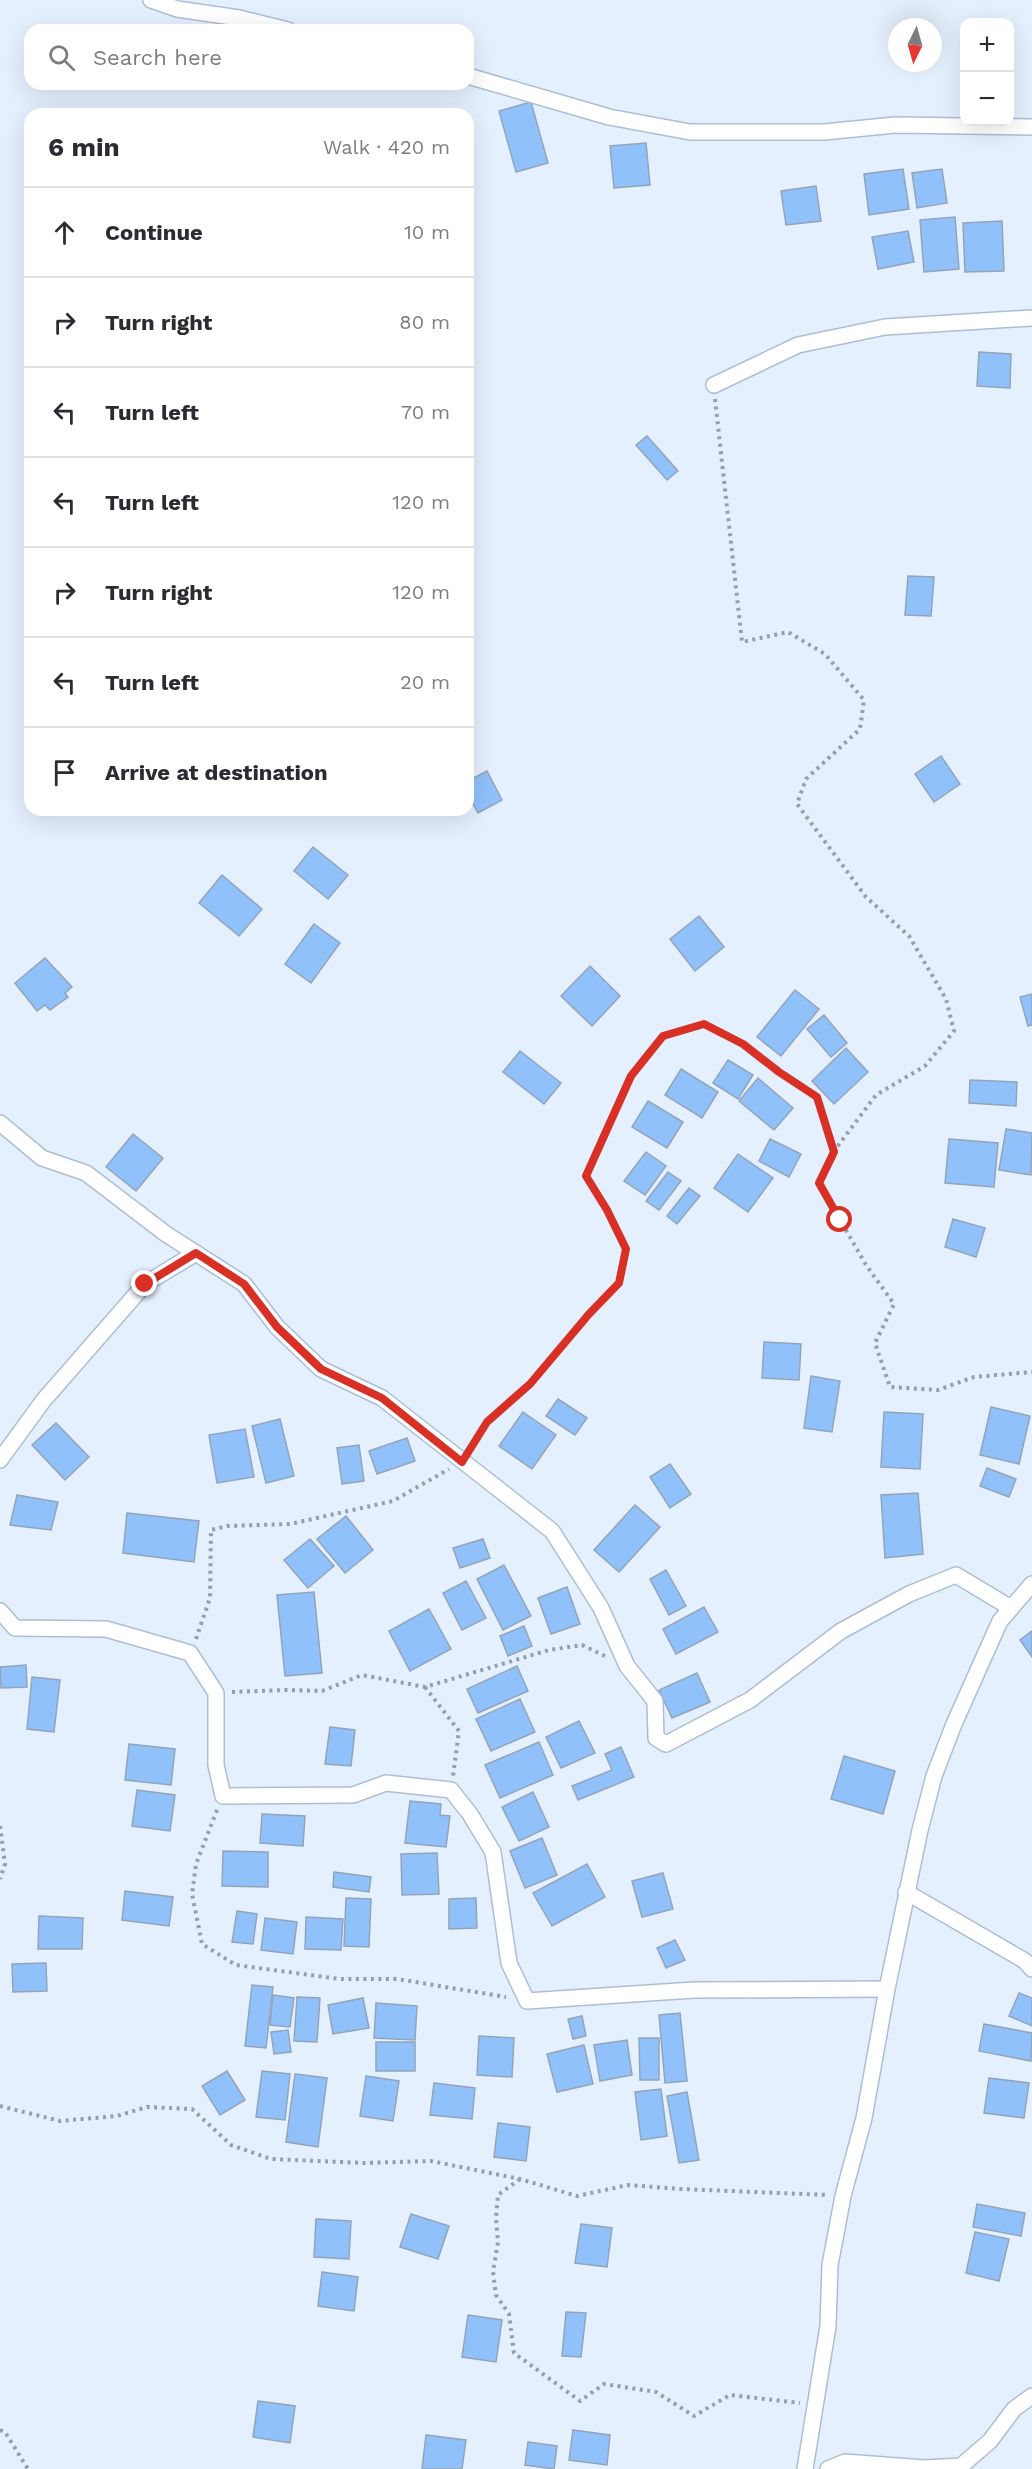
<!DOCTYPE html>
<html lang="en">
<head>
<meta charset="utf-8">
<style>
  body { margin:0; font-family:"Work Sans",sans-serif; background:#f7f7f7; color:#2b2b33 }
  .controls { position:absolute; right:18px; top:18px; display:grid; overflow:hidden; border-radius:12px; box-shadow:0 6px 24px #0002 }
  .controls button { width:54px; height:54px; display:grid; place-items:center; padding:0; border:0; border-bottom:2px solid #e1e1e2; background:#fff; color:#2b2b33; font:30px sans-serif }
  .compass { position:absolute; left:888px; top:18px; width:54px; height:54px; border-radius:50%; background:#fff; box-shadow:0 6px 24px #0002; rotate:185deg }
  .stop { position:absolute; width:18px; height:18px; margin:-14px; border:4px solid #d93025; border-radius:50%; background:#fff }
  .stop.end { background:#d93025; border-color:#fff; box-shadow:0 2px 6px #0008 }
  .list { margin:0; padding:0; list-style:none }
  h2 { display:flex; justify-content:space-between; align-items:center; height:78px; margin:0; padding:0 24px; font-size:26px }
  h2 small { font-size:20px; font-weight:400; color:#7c7c81 }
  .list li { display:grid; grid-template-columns:39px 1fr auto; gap:18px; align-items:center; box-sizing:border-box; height:90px; padding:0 24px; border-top:2px solid #e1e1e2 }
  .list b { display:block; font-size:22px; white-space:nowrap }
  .list em { font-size:20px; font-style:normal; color:#7c7c81 }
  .icon { flex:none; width:33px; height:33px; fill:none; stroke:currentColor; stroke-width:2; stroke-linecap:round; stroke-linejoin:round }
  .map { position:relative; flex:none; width:1032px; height:2469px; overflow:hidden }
  .search { position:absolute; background:#fff; box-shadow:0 6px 24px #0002; left:24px; top:24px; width:450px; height:66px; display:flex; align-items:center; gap:15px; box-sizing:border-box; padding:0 21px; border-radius:18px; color:#7c7c81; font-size:22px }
  .panel { position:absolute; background:#fff; box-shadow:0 6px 24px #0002; left:24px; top:108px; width:450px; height:708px; border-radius:18px }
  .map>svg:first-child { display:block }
</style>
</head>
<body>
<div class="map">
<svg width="1032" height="2469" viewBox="0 0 1032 2469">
  <rect width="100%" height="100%" fill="#e5f0fe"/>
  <g fill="#91c1fb" stroke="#92a4b9" stroke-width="1.5">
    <path d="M531,102L548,163L516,172L499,111Z"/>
    <path d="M646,143L650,185L614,188L610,146Z"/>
    <path d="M903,169L909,209L869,215L864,174Z"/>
    <path d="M942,169L947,203L917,208L912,173Z"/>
    <path d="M816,186L821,221L786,225L781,191Z"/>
    <path d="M955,217L959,269L924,272L920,220Z"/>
    <path d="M1002,221L1004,271L965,272L963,223Z"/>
    <path d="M908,231L914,262L878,269L872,237Z"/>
    <path d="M979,352L1011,354L1010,388L977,386Z"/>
    <path d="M647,436L678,471L667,480L636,445Z"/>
    <path d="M908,576L934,577L931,616L905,615Z"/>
    <path d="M941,756L960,784L934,802L915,774Z"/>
    <path d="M487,771L502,800L478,813L468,795V781Z"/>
    <path d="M313,847L348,875L328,899L294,871Z"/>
    <path d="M222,875L262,909L239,936L199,903Z"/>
    <path d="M699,916L724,947L695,971L670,939Z"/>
    <path d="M314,924L340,943L311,983L285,964Z"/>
    <path d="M45,958L72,987L65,993L68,997L50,1010L45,1005L37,1011L15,983Z"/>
    <path d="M590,966L620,996L592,1026L561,996Z"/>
    <path d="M795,990L819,1009L781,1056L757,1037Z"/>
    <path d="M1032,994V1025L1028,1026L1020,997Z"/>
    <path d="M824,1015L847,1043L831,1057L807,1029Z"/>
    <path d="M846,1048L868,1072L834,1104L812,1081Z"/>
    <path d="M520,1051L561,1083L544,1104L503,1072Z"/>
    <path d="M728,1060L753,1075L738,1099L713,1083Z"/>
    <path d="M681,1069L718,1092L702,1118L665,1095Z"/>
    <path d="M758,1078L793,1108L774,1130L739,1101Z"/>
    <path d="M970,1080L1017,1082L1016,1106L969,1103Z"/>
    <path d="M648,1101L683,1122L667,1148L632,1127Z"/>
    <path d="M1006,1129L1032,1133L1031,1175L999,1170Z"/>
    <path d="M133,1134L163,1158L136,1191L106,1167Z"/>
    <path d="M770,1139L801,1154L789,1177L759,1161Z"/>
    <path d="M949,1139L998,1143L994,1187L945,1183Z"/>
    <path d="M646,1152L666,1166L645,1195L624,1181Z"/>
    <path d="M738,1154L773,1178L748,1212L714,1188Z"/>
    <path d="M668,1172L681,1181L659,1210L646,1201Z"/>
    <path d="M689,1188L700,1196L677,1224L667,1216Z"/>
    <path d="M953,1219L985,1228L976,1257L945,1247Z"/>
    <path d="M764,1342L801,1344L799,1380L762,1378Z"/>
    <path d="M811,1376L840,1381L832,1432L804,1428Z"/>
    <path d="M558,1399L587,1418L575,1435L546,1416Z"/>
    <path d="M991,1407L1030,1416L1019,1464L980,1455Z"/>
    <path d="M523,1412L556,1435L532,1469L499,1446Z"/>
    <path d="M884,1412L923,1414L920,1469L881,1467Z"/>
    <path d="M280,1419L294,1476L266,1483L252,1426Z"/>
    <path d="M56,1423L89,1457L65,1480L32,1445Z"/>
    <path d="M245,1429L254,1477L217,1483L209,1435Z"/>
    <path d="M407,1438L415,1461L377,1474L369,1451Z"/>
    <path d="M359,1445L364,1481L342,1484L337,1448Z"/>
    <path d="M670,1464L691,1494L670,1508L650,1477Z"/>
    <path d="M987,1468L1016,1479L1009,1497L980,1486Z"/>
    <path d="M918,1493L923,1554L885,1558L881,1495Z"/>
    <path d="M17,1495L58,1502L51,1530L10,1525Z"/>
    <path d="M635,1505L660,1527L619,1572L594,1550Z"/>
    <path d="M127,1513L199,1521L194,1562L123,1553Z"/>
    <path d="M346,1516L373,1550L345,1573L317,1539Z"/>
    <path d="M310,1539L334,1566L308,1588L284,1560Z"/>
    <path d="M483,1539L490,1558L460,1568L453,1548Z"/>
    <path d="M504,1565L531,1616L503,1630L477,1579Z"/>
    <path d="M666,1570L686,1606L669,1615L650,1579Z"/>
    <path d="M466,1581L486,1618L462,1630L443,1593Z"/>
    <path d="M567,1587L580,1624L551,1634L538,1598Z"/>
    <path d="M314,1592L322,1673L285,1676L277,1595Z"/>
    <path d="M704,1607L718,1632L676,1654L663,1629Z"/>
    <path d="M429,1609L451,1649L410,1671L389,1631Z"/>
    <path d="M524,1626L532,1646L508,1656L500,1636Z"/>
    <path d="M1032,1631V1657L1020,1640Z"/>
    <path d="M26,1665L27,1687L1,1688L0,1667Z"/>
    <path d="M517,1666L528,1691L478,1713L467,1689Z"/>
    <path d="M697,1673L710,1702L672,1718L659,1690Z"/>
    <path d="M32,1677L60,1680L54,1732L27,1729Z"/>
    <path d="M520,1699L535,1732L491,1751L476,1719Z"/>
    <path d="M579,1721L595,1753L561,1768L546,1737Z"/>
    <path d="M330,1727L355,1730L351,1766L325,1764Z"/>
    <path d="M539,1742L553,1775L500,1798L485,1765Z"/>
    <path d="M129,1744L175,1749L171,1785L125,1780Z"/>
    <path d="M621,1747L634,1777L578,1800L572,1786L612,1770L605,1754Z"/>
    <path d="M844,1756L895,1771L883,1814L831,1799Z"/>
    <path d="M137,1790L175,1795L170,1831L132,1826Z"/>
    <path d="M533,1792L549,1827L519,1841L502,1807Z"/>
    <path d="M410,1801L441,1804L440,1815L450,1816L446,1847L405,1843Z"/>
    <path d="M262,1814L305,1816L303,1846L260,1843Z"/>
    <path d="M542,1838L557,1875L525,1888L510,1851Z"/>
    <path d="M223,1851L268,1852V1887L222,1886Z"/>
    <path d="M437,1853L439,1894L402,1895L401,1854Z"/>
    <path d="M587,1864L605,1897L552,1926L533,1893Z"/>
    <path d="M334,1872L371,1877L369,1892L333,1887Z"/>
    <path d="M663,1873L673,1909L642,1917L632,1881Z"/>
    <path d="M125,1891L173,1897L169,1926L122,1920Z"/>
    <path d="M346,1898L371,1899L369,1947L344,1946Z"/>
    <path d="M476,1898L477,1928L449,1929V1899Z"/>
    <path d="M237,1911L257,1914L253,1944L232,1942Z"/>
    <path d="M39,1916L83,1918L82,1949H38Z"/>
    <path d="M306,1917L343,1919L341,1950L305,1949Z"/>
    <path d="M265,1918L297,1922L293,1954L261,1950Z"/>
    <path d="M675,1940L685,1960L666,1968L657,1948Z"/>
    <path d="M46,1963L47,1991L13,1992L12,1964Z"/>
    <path d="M252,1985L273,1987L266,2048L245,2046Z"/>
    <path d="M1019,1993L1032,1998V2026L1009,2016Z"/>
    <path d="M273,1995L294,1998L290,2027L270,2025Z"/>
    <path d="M297,1997L320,1998L317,2042L294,2041Z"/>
    <path d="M363,1998L369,2028L333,2034L328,2005Z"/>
    <path d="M376,2003L417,2006L415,2040L374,2038Z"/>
    <path d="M680,2013L687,2081L665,2083L659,2015Z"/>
    <path d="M582,2016L586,2036L573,2039L568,2019Z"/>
    <path d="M984,2024L1032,2033L1031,2061L979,2051Z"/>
    <path d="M288,2030L291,2052L274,2054L271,2032Z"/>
    <path d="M479,2036L514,2038L512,2077L477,2075Z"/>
    <path d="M639,2038H659V2080H640Z"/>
    <path d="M627,2040L632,2075L600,2081L594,2045Z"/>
    <rect x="376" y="2042" width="39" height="29"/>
    <path d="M584,2045L593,2084L557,2092L547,2054Z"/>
    <path d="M227,2071L245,2100L220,2115L202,2086Z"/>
    <path d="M262,2071L290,2074L285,2120L256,2117Z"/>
    <path d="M295,2074L327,2078L318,2147L286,2142Z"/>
    <path d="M366,2076L399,2081L393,2121L360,2116Z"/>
    <path d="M989,2078L1029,2083L1024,2118L984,2113Z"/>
    <path d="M434,2083L475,2088L472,2119L430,2115Z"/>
    <path d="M661,2089L667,2136L641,2140L635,2092Z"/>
    <path d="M687,2092L699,2160L679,2163L667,2096Z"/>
    <path d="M498,2123L530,2127L526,2161L494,2157Z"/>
    <path d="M977,2204L1025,2213L1021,2236L973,2227Z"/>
    <path d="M411,2214L449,2226L438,2259L400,2247Z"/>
    <path d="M316,2219L351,2221L349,2259L314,2257Z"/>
    <path d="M581,2224L612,2228L607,2267L575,2263Z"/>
    <path d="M975,2232L1009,2239L999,2281L966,2273Z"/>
    <path d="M322,2272L358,2277L354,2311L318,2306Z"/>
    <path d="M566,2312L586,2313L581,2357L562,2356Z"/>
    <path d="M468,2315L502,2320L496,2362L462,2357Z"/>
    <path d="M258,2401L295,2406L290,2443L253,2437Z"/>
    <path d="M573,2430L610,2435L607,2465L569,2460Z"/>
    <path d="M426,2435L466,2440L462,2469H422Z"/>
    <path d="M528,2442L557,2446L554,2469L525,2465Z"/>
  </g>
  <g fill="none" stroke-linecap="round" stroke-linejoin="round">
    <g stroke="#acbed4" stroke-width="18">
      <g id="street">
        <path d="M151,0L177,9L239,18L288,30"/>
        <path d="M468,76L609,117L690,132H824L895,125L1032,127"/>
        <path d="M714,385L798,345L885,327L1032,318"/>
        <path d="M0,1123L42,1158L86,1173L166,1234L244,1284L277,1327L321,1369L382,1398L552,1531L601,1608L627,1666L655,1701L656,1738L666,1744L750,1700L841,1631L909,1594L956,1575L1011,1608"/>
        <path d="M0,1460L43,1401L145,1284L196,1253"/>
        <path d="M0,1611L15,1628L106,1629L190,1653L216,1693V1765L223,1796L353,1795L386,1783L451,1790L470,1814L493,1852L509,1963L527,2001L694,1990L887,1989"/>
        <path d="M906,1892L1025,1961L1032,1969"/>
        <path d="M805,2469L828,2326L830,2265L843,2196L864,2118L887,1989L920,1830L934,1776L954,1724L1000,1621L1032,1584"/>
        <path d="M828,2469L845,2462L924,2468L961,2466L990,2441L1014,2409L1032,2396"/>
      </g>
    </g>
    <g stroke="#959eaa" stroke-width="4" stroke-dasharray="3 4.5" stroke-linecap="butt">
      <path d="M715,399L742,642L788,632L825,654L864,700L860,729L806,779L797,804L866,897L909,936L946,999L954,1031L925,1066L876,1095L834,1151"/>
      <path d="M471,1448L487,1422L530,1384L589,1314L619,1283L626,1249L607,1210L586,1176L631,1076L663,1036L704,1024L743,1044L779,1072L817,1097L834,1152L819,1183L866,1265L894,1304L875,1343L890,1387L938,1390L974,1377L1032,1372"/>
      <path d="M196,1639L210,1598L211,1530L227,1526L290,1524L393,1501L449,1469"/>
      <path d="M425,1687L459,1731L453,1776"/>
      <path d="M232,1692L286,1690L322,1691L362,1675L425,1687L549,1650L582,1645L605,1656"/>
      <path d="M217,1810L196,1864L192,1894L202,1944L236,1965L340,1979H397L506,1997"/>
      <path d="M0,1826L5,1864L0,1879"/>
      <path d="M0,2106L60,2121L117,2116L147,2107L192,2109L231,2145L271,2159L364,2163L431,2161L520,2179L577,2196L628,2185L681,2189L828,2195"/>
      <path d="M520,2179L498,2195L496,2218L498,2242L493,2272L496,2295L509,2314L514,2353L580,2401L604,2384L656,2392L694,2416L730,2395L800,2403"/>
      <path d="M0,2430L5,2432L28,2469"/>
    </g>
    <use href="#street" stroke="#fff" stroke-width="15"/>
  </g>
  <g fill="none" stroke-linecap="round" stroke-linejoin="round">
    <path stroke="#d93025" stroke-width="8" d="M145,1284L196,1253L244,1284L277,1327L321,1369L382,1398L462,1462L487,1422L530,1384L589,1314L619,1283L626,1249L607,1210L586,1176L631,1076L663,1036L704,1024L743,1044L779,1072L817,1097L834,1152L819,1183L840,1220"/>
  </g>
</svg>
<div class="controls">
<button>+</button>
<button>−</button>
</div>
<svg class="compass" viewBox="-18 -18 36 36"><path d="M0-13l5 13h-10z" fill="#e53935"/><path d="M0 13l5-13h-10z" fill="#7c7c81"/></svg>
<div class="stop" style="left:840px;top:1220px"></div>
<div class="stop end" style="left:145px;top:1284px"></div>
<div class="search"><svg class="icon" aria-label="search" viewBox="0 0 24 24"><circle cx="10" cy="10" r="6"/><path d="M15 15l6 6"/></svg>Search here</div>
<section class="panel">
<h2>6 min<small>Walk · 420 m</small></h2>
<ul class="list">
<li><svg class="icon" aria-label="ahead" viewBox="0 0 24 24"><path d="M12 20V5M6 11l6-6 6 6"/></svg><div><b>Continue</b></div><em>10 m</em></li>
<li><svg class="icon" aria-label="right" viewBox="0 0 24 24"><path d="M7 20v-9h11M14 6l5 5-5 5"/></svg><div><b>Turn right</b></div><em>80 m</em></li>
<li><svg class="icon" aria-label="left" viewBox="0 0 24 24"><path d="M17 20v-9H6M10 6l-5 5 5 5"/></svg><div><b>Turn left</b></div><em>70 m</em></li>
<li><svg class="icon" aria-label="left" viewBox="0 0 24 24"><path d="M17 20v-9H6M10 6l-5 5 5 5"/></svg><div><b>Turn left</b></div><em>120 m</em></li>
<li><svg class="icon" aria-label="right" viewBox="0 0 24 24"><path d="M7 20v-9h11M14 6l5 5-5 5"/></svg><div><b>Turn right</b></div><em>120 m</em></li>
<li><svg class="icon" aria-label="left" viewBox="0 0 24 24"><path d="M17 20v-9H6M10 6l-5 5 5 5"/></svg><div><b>Turn left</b></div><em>20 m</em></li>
<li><svg class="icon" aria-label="arrive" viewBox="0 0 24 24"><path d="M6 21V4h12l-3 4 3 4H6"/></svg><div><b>Arrive at destination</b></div></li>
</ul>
</section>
</div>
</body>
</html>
